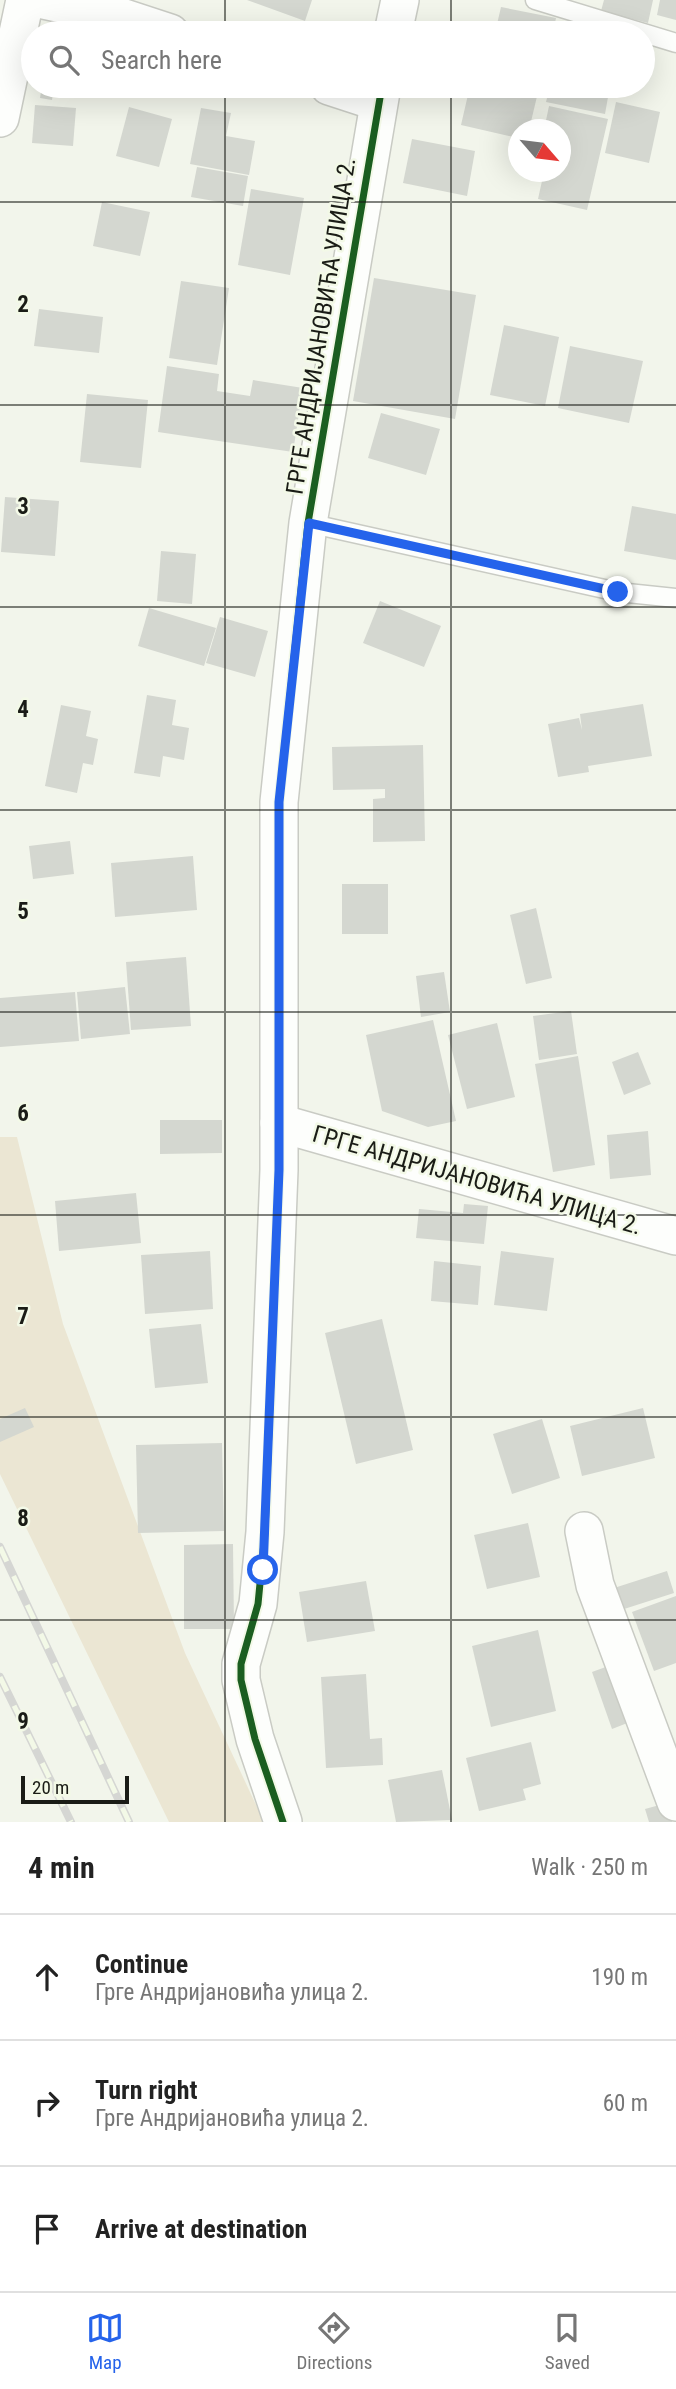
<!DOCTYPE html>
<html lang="en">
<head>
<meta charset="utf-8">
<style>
  body { margin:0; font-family:"Roboto Condensed",sans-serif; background:#f2f2f2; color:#222 }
  .compass { position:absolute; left:508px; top:119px; width:63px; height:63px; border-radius:50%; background:#fff; box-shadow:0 7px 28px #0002; rotate:118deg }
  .scale { position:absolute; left:21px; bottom:18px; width:108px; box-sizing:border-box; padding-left:7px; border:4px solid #1a1c16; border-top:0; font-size:19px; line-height:24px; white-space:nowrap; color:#1a1c16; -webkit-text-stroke:5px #f3f9e7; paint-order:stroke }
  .stop { position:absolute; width:21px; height:21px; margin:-16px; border:5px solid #2563eb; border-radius:50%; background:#fff }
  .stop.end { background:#2563eb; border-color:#fff; box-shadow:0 2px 7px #0008 }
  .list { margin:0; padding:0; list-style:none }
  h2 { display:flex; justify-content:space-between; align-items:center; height:91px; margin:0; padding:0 28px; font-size:30px }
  h2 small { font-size:23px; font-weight:400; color:#767676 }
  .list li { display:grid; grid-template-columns:46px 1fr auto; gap:21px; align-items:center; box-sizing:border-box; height:126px; padding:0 28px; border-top:2px solid #e0e0e0 }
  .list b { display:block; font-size:26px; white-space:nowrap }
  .list p { margin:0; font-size:23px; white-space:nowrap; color:#767676 }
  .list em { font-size:23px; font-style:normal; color:#767676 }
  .icon { flex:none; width:38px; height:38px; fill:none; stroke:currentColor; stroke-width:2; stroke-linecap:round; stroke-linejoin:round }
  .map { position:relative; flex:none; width:676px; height:1822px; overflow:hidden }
  .search { position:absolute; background:#fff; box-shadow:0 7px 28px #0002; left:21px; right:21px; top:21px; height:77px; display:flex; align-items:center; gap:18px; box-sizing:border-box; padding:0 24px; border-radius:38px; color:#767676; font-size:26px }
  .sheet { height:469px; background:#fff }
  nav { display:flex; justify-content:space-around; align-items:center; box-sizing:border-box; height:98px; border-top:2px solid #e0e0e0; background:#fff; font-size:19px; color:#767676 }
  nav a { display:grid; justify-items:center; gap:4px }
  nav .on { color:#2563eb }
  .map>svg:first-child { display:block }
</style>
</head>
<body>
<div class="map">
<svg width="676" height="1822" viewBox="0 0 676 1822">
  <rect width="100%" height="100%" fill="#f2f5eb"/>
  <path fill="#ebe6d3" d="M0,1137H17L63,1324L185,1653L264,1822H169L0,1474Z"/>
  <g fill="#d4d7d0">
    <path d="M247,0H312L305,21Z"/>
    <path d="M604,0H653L648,23L601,11Z"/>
    <path d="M660,0H676V20L657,15Z"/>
    <path d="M501,7L556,18L553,33H495Z"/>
    <path d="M60,19L93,26L92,33H57Z"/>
    <path d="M42,86H54L52,100L40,98Z"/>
    <path d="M470,86L539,88L529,130H518V138L461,125Z"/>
    <path d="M550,86H610L605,114L546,102Z"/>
    <path d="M616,102L660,112L649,163L605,153Z"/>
    <path d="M35,105L76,108L73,146L32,143Z"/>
    <path d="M549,106L608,119L587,210L538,199L544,172H560V130H544Z"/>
    <path d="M129,107L172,119L159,167L116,156Z"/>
    <path d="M201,108L231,113L226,136L255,141L249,175L190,164Z"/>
    <path d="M412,139L475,151L467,196L403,183Z"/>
    <path d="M197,167L248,176L243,206L191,197Z"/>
    <path d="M251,189L304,198L290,275L238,265Z"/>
    <path d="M102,202L150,212L140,256L93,246Z"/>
    <path d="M374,278L476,295L455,419L353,401Z"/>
    <path d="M181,281L229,288L217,365L169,358Z"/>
    <path d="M39,309L103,317L99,353L34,346Z"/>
    <path d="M504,325L559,337L545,406L490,395Z"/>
    <path d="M570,346L643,361L629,423L558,408Z"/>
    <path d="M167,366L219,374L217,391L250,396L253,380L303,388L293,452L158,432Z"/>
    <path d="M87,394L148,400L141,468L80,462Z"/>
    <path d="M381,413L440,429L426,475L368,458Z"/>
    <path d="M5,497L59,501L55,556L1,552Z"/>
    <path d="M632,506L676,514V560L624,551Z"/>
    <path d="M161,551L196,554L192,604L157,601Z"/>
    <path d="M380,601L441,626L424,667L363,643Z"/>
    <path d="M149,608L216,628L204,666L138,646Z"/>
    <path d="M220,617L268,631L255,677L206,663Z"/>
    <path d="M147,695L176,700L172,725L189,728L184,760L163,756L160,777L134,773Z"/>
    <path d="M643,704L652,756L588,766L589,772L558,777L548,724L579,718L582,730L580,714Z"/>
    <path d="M61,705L91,711L86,736L98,739L93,765L83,763L77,793L45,786Z"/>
    <path d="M423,745L425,841L373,842V799L385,798V789L333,790L332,747Z"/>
    <path d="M70,841L74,874L33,879L29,846Z"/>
    <path d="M193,856L197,910L115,917L111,863Z"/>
    <rect x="342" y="884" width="46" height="50"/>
    <path d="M536,908L552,978L526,984L510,915Z"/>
    <path d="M186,957L191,1026L131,1030L126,962Z"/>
    <path d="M444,972L450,1012L421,1017L416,976Z"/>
    <path d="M125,987L130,1034L81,1039L77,992Z"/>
    <path d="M75,992L79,1041L0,1047V998Z"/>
    <path d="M571,1011L577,1054L539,1060L533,1016Z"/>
    <path d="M433,1020L456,1121L428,1127L382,1111L366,1035Z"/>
    <path d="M497,1023L515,1097L467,1109L448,1035Z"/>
    <path d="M638,1052L651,1084L624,1095L612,1062Z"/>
    <path d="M578,1056L595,1165L553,1172L535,1064Z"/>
    <path d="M160,1120H222V1153L160,1154Z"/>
    <path d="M648,1131L651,1175L610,1179L607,1135Z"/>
    <path d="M136,1193L141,1243L59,1251L55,1201Z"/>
    <path d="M464,1204L488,1206L484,1244L416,1238L419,1209L463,1213Z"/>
    <path d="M210,1251L213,1309L145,1314L141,1255Z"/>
    <path d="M501,1251L554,1258L547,1311L494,1305Z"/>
    <path d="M434,1261L481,1266L478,1305L431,1301Z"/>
    <path d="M382,1319L413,1450L356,1464L325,1333Z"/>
    <path d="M201,1324L208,1383L155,1388L149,1329Z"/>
    <path d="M25,1408L34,1427L0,1442V1419Z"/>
    <path d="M643,1408L655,1458L582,1476L570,1426Z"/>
    <path d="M542,1419L560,1478L512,1494L493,1434Z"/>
    <path d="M222,1443L224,1531L138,1533L136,1445Z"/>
    <path d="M528,1523L540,1577L487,1589L474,1535Z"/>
    <path d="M233,1544L234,1629H184V1545Z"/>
    <path d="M667,1571L674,1593L621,1610L614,1588Z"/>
    <path d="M366,1581L375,1631L307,1642L299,1592Z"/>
    <path d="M676,1596V1663L654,1671L632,1612Z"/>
    <path d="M538,1630L556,1711L491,1727L472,1646Z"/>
    <path d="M614,1664L635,1720L612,1729L592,1672Z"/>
    <path d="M366,1674L370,1739L382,1738L383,1765L326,1768L321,1677Z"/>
    <path d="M531,1742L541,1784L523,1789L526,1800L479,1811L466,1758Z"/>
    <path d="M442,1770L452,1820L396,1822L388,1780Z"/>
    <path d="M667,1803L672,1822H649L645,1809Z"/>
  </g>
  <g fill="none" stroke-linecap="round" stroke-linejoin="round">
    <g stroke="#c9cbc4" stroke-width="21">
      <g id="service">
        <path d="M535,0L676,43"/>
        <path d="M308,523L618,592L676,598"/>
      </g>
    </g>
    <g stroke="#c9cbc4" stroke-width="40">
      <g id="minor">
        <path d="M43,0L118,16L170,33"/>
        <path d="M393,33L400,0"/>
        <path d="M329,86L378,102"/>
        <path d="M0,118L25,0"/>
        <path d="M279,1123L676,1236"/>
        <path d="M584,1531L595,1585L676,1802"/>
        <path d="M283,1822L255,1739L241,1680V1664L258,1604L265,1532L279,1170V802L308,523L382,86"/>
      </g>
    </g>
    <use href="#service" stroke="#fdfefc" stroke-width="18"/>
    <use href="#minor" stroke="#fdfefc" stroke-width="37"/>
    <g stroke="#d5d6d3" stroke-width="8">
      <g id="rail">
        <path d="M0,1547L129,1822"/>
        <path d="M0,1677L71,1822"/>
      </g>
    </g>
    <use href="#rail" stroke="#f3f9e7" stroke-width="5" stroke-dasharray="16" stroke-linecap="butt"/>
    <g stroke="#f3f9e7" stroke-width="11">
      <path id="cycleway" d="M283,1822L255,1739L241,1680V1664L258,1604L265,1532L279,1170V802L308,523L382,86"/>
    </g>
    <use href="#cycleway" stroke="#1b5e20" stroke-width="7"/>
  </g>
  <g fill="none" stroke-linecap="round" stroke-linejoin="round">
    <path stroke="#2563eb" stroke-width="9" d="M263,1570L279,1170V802L309,523L618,592"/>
  </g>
  <path fill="none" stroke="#1a1c16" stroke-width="2" stroke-opacity="0.55" d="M225,0V33M451,0V33M225,86V1822M451,86V1822M0,202H676M0,405H676M0,607H676M0,810H676M0,1012H676M0,1215H676M0,1417H676M0,1620H676"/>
  <g text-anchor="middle" stroke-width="5" stroke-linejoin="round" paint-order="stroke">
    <g font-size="24" fill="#1a1c16" stroke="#f3f9e7">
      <text transform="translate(321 326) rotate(-81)" y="8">ГРГЕ АНДРИЈАНОВИЋА УЛИЦА 2.</text>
      <text transform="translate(477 1180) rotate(16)" y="8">ГРГЕ АНДРИЈАНОВИЋА УЛИЦА 2.</text>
    </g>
  </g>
  <g font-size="23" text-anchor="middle" font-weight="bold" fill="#1a1c16" stroke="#f3f9e7" stroke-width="5" stroke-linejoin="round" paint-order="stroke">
    <text x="23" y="312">2</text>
    <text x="23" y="514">3</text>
    <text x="23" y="717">4</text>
    <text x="23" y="919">5</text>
    <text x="23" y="1121">6</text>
    <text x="23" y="1324">7</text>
    <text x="23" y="1526">8</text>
    <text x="23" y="1729">9</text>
  </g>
</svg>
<svg class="compass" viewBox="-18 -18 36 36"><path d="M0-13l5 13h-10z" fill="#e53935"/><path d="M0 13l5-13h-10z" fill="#767676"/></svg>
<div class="scale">20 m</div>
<div class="stop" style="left:263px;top:1570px"></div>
<div class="stop end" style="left:618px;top:592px"></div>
<div class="search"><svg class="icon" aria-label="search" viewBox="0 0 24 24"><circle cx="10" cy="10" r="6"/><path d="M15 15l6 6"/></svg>Search here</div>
</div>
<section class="sheet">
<h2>4 min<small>Walk · 250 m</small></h2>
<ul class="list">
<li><svg class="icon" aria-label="ahead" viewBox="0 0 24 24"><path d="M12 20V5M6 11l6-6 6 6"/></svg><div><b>Continue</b><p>Грге Андријановића улица 2.</p></div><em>190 m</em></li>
<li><svg class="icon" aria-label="right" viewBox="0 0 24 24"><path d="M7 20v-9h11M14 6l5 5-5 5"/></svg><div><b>Turn right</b><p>Грге Андријановића улица 2.</p></div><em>60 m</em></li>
<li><svg class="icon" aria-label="arrive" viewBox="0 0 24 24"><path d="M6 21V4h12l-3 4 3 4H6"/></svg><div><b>Arrive at destination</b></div></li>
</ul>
</section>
<nav>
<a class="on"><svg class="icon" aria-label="map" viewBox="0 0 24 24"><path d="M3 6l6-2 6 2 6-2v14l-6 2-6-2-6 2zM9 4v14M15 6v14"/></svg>Map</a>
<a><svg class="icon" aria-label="directions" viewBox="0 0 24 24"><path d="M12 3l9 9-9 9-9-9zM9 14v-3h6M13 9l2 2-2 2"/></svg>Directions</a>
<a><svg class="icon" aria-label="saved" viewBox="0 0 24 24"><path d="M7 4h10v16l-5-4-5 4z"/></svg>Saved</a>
</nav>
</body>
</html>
